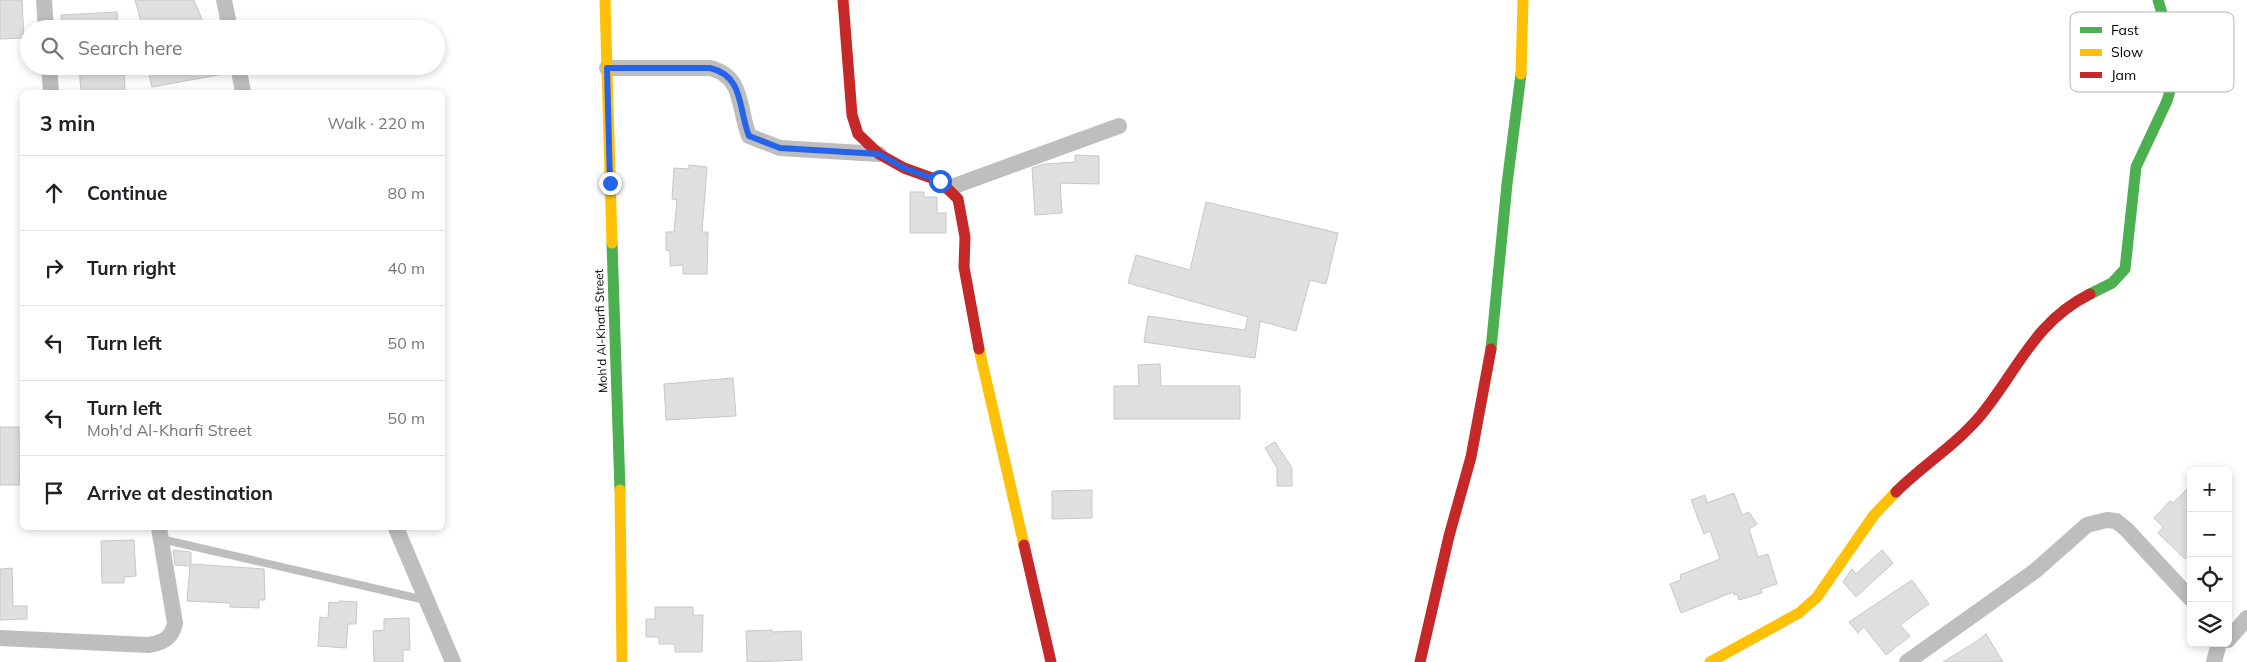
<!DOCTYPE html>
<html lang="en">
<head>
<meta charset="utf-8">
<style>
  body { margin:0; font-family:Mulish,sans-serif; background:#f6f6f6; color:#202124 }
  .controls { position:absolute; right:15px; bottom:15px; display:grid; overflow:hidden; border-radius:8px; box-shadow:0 2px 8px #0003 }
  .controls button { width:45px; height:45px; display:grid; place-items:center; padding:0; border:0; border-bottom:1px solid #e0e0e0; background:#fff; color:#202124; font:25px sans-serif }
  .stop { position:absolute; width:15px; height:15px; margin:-11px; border:4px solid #2563eb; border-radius:50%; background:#fff }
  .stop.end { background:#2563eb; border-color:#fff; box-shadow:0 1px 5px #0008 }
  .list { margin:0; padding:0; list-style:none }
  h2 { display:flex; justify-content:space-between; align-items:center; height:65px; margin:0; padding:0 20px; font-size:21px }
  h2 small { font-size:16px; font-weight:400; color:#757577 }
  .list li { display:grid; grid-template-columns:32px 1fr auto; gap:15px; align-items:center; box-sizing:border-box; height:75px; padding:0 20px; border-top:1px solid #e0e0e0 }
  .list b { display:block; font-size:19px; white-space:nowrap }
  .list p { margin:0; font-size:16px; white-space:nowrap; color:#757577 }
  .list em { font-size:16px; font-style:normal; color:#757577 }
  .icon { flex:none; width:28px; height:28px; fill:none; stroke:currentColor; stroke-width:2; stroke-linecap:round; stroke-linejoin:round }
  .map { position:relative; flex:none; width:2247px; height:662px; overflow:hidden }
  .search { position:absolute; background:#fff; box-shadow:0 2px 8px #0003; left:20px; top:20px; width:425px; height:55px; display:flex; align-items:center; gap:12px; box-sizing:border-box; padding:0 18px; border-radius:28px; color:#757577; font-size:19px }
  .panel { position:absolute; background:#fff; box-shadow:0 2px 8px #0003; left:20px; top:90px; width:425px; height:440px; border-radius:8px }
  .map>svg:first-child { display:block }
</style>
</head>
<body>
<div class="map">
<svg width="2247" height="662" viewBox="0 0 2247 662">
  <rect width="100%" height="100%" fill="#fff"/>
  <g fill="#dfdfdf" stroke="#c7c7c7">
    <path d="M0,0H22L24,38L0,39Z"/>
    <path d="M135,0H194L206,29H148L147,24L142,25Z"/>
    <path d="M117,12L118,29H62L61,15Z"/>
    <path d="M79,66H124L125,92H81Z"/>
    <path d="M147,66H228L229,73L152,87Z"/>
    <path d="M1075,155L1099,156V184L1060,183L1062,213L1035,215L1032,168L1044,164L1075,162Z"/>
    <path d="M689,165L707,167L702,232H708L707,274H683V265L670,266V251L666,250V232H674L677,200L672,199L674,168L689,169Z"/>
    <path d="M910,192H924V197H937V213H946V233H910Z"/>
    <path d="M1206,202L1338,233L1326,284L1310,280L1296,331L1260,321L1255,358L1144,342L1148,316L1245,330L1248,317L1128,283L1136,255L1190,270Z"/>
    <path d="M1160,364L1161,386H1240V419H1114V386H1139L1138,365Z"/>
    <path d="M733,378L736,416L666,420L664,384Z"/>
    <path d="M0,427H19V438H22L19,485H0Z"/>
    <path d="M1275,442L1292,468V486H1277V468L1265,448Z"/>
    <path d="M2191,485V553L2185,559L2158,533L2163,527L2154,518L2170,501L2173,503Z"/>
    <path d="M1092,490V518L1052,519V491Z"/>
    <path d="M1734,493L1742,515L1749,512L1757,524L1749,529L1758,557L1768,554L1777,584L1761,589L1762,593L1739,600L1737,594L1734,595L1733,592L1681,613L1670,584L1681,580L1680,575L1720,559L1710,531L1704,534L1691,500L1705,495L1707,503Z"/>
    <path d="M134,540L136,576L124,577V583H102L101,541Z"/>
    <path d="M173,550L191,552V564L264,569L265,600H259V608L230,607V603L187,601L190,566L175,565Z"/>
    <path d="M1882,550L1893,563L1856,597L1843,582L1852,569L1856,574Z"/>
    <path d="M12,568L13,606H27V619L0,620V569Z"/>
    <path d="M1912,580L1929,604L1900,625L1910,636L1886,655L1864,627L1858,633L1849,622Z"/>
    <path d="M339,601L357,602L356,624H348L346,648L318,646L320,617L328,618L329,602L339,603Z"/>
    <path d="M655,607H693V615H703L702,652H675V644H659V637H646V619H655Z"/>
    <path d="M409,618L410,650H403V662H374L373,631L384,630V619Z"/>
    <path d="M772,630V632L801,631L802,660L747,662L746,631Z"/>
    <path d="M1986,634L2003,662H1943L1974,643Z"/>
  </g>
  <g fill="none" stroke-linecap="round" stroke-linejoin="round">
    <path stroke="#bebebe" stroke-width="8" d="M161,539L425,600"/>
    <g stroke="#bebebe" stroke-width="16">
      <path d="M44,0L46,29"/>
      <path d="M224,0L230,29"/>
      <path d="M49,66L51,92"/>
      <path d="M238,66L243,92"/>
      <path d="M607,68H710C744,76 738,108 749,136L780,148L879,154"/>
      <path d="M949,188L1119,126"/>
      <path d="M396,528L453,662"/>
      <path d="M0,638L148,645C163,643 172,638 175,623L159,528"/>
      <path d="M2228,640L2247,618"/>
      <path d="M1907,662L2035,571L2087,525L2107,520L2116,521L2126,529L2191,599"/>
      <path d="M2214,662L2219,643"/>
    </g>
    <g stroke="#4caf50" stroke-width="11">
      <path d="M612,243L620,490"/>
      <path d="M2090,294L2112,283L2125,269L2136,167L2167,101L2176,70L2173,50L2158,0"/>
      <path d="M1491,349L1507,184L1521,74"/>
    </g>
    <g stroke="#ffc107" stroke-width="11">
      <path d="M605,0L612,243"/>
      <path d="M1521,74L1523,0"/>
      <path d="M979,349L1024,545"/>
      <path d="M620,490L622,662"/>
      <path d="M1710,662L1799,613L1817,597L1874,515L1896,492"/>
    </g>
    <g stroke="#c62828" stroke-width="11">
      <path d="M843,0L852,115L858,134L879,154L904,168L940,181L958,199L965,237L964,267L979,349"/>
      <path d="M1896,492C1923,465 1956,445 1981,415C2018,370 2034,322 2090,294"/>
      <path d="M1024,545L1051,662"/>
      <path d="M1420,662L1449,536L1471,457L1491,349"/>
    </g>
  </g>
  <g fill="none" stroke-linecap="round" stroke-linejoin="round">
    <path stroke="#2563eb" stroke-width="6" d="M610,183L607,68H710C744,76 738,108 749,136L780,148L879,154L904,168L940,181"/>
  </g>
  <g text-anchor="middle" stroke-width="4" stroke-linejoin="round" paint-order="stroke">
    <g font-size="12" fill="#000" stroke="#fff">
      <text transform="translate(601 331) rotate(-92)" y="4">Moh'd Al-Kharfi Street</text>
    </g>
  </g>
  <rect x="2070" y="12" width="164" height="80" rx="8" fill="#fff" stroke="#b2b2b2" stroke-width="1"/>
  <rect x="2080" y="27" width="22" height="6" fill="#4caf50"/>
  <rect x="2080" y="49" width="22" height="7" fill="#ffc107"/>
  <rect x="2080" y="72" width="22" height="6" fill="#c62828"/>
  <g font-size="14" fill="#000">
    <text x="2111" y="35">Fast</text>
    <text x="2111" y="57">Slow</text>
    <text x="2111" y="80">Jam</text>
  </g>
</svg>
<div class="controls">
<button>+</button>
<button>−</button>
<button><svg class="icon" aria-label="locate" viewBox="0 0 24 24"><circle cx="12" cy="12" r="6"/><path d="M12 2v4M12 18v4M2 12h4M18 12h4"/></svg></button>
<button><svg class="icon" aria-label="layers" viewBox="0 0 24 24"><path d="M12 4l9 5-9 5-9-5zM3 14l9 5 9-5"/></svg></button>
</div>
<div class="stop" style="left:940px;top:181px"></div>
<div class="stop end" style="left:610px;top:183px"></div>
<div class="search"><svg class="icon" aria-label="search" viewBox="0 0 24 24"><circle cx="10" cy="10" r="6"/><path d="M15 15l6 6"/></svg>Search here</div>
<section class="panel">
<h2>3 min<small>Walk · 220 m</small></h2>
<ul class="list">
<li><svg class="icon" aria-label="ahead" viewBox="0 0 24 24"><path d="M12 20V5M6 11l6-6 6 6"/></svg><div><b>Continue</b></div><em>80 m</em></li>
<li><svg class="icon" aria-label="right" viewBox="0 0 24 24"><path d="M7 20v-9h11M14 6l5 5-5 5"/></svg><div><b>Turn right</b></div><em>40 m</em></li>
<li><svg class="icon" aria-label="left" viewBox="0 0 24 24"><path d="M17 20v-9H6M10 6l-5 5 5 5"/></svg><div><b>Turn left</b></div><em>50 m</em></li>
<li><svg class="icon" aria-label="left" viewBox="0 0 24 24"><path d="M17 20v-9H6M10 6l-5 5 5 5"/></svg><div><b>Turn left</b><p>Moh'd Al-Kharfi Street</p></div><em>50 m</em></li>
<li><svg class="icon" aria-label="arrive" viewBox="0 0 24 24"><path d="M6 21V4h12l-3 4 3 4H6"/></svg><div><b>Arrive at destination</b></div></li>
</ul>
</section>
</div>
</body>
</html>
